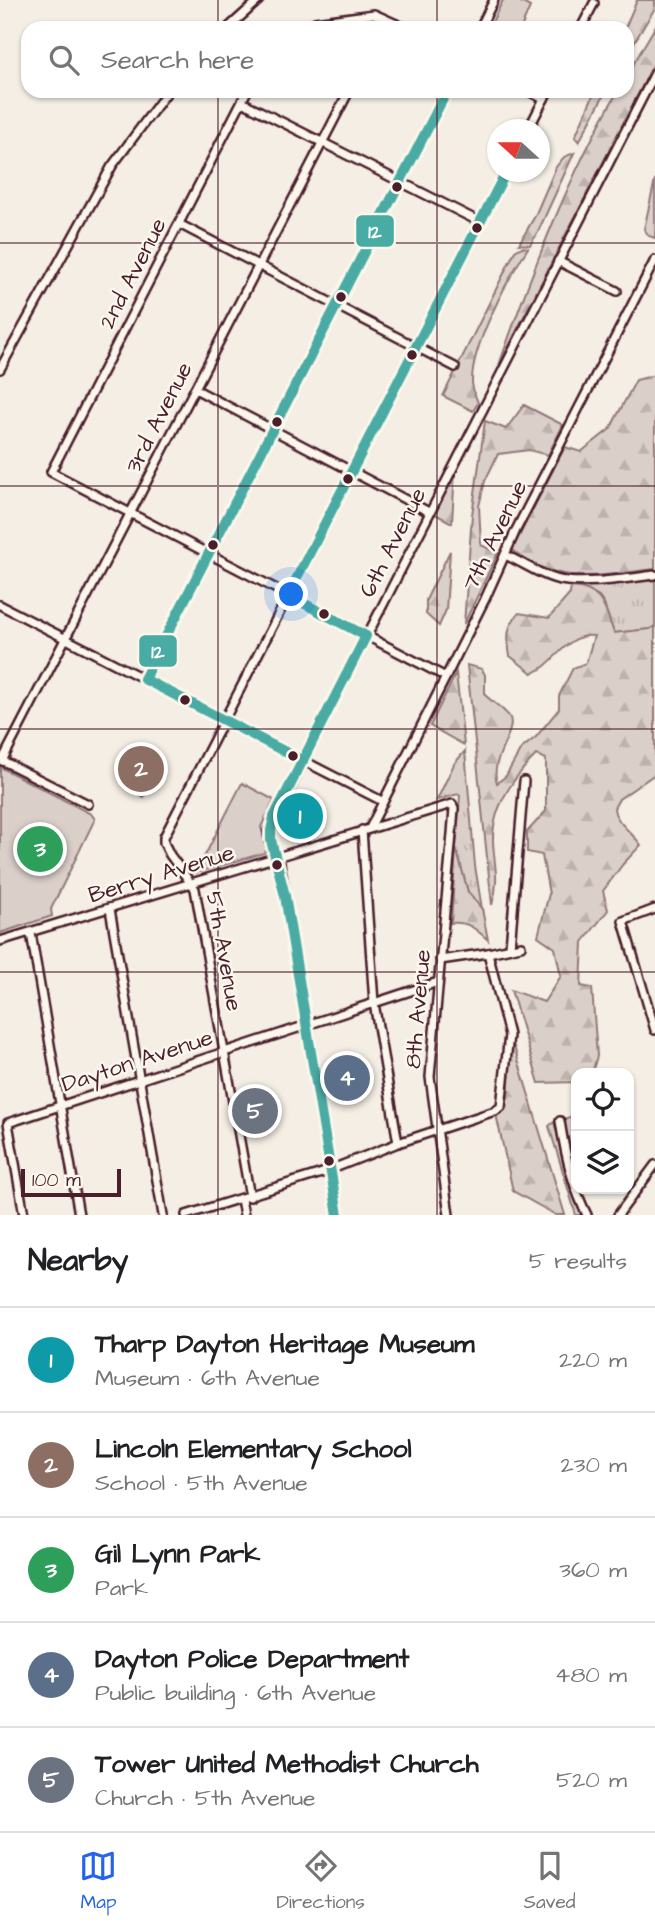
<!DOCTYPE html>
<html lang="en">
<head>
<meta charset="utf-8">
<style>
  body { margin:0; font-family:"Architects Daughter",sans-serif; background:#f6f6f6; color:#202124 }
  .controls { position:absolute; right:21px; bottom:21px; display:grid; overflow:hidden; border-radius:14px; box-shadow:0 2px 5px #0004 }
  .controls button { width:63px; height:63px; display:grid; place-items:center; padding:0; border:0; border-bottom:2px solid #e0e0e0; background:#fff; color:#202124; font:35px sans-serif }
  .compass { position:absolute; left:487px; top:119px; width:63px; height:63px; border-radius:50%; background:#fff; box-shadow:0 2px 5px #0004; rotate:291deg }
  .scale { position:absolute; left:21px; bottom:18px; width:100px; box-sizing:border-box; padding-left:7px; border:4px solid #4a1f2b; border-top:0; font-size:19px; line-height:24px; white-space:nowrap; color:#4a1f2b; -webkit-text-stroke:5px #fbf7ec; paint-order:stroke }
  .you { position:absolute; left:292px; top:595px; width:24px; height:24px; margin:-18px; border:5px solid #fff; border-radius:50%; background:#1a73e8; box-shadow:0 0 0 10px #1a73e833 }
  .badge { display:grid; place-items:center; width:46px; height:46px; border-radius:50%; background:#2563eb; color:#fff; font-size:23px; font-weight:700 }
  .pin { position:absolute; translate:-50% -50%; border:4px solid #fff; box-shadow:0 2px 7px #0006 }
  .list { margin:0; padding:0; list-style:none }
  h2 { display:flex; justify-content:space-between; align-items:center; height:91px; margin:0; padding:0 28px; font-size:30px }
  h2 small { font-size:23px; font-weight:400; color:#757577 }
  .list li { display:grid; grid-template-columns:46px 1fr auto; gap:21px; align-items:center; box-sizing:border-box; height:105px; padding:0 28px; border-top:2px solid #e0e0e0 }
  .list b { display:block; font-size:26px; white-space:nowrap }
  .list p { margin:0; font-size:23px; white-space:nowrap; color:#757577 }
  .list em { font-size:23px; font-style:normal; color:#757577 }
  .icon { flex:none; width:38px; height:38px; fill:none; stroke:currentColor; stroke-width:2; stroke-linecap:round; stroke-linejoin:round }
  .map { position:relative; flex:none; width:655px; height:1215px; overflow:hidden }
  .search { position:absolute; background:#fff; box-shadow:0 2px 5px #0004; left:21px; right:21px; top:21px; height:77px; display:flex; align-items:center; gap:18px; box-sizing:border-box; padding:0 24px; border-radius:21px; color:#757577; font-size:26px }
  .sheet { height:616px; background:#fff }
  nav { display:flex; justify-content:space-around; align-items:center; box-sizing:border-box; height:98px; border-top:2px solid #e0e0e0; background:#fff; font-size:19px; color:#757577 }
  nav a { display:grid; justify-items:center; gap:4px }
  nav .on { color:#2563eb }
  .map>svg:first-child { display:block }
</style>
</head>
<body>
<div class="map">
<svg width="655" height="1215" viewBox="0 0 655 1215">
  <defs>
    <pattern id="grass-tufts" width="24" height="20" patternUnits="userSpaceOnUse" patternTransform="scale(1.75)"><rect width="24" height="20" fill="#dbd0c9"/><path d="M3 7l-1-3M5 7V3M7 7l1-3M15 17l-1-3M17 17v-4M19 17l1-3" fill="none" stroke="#bdb2ad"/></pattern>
    <pattern id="forest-firs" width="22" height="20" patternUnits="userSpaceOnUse" patternTransform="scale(1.75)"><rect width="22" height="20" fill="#dbd0c9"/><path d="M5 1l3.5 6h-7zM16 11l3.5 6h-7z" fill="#bdb2ad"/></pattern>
  </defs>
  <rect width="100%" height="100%" fill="#f4eee4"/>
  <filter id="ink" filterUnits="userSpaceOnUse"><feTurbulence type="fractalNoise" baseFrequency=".0143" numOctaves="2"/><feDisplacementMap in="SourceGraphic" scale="14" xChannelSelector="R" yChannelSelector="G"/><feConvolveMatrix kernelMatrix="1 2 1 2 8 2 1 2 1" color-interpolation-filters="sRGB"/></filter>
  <g filter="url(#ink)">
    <g fill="url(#grass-tufts)" stroke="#92787a" stroke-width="2">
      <path d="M655,577V626L650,629L614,633L604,604L599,597L579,585Z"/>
      <path d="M465,751L475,866L482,909L468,892L456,848L460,796L458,794L437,800L454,764Z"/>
    </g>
    <g fill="url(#forest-firs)" stroke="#92787a" stroke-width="2">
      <path d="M637,0H655V8L627,54V28H625Z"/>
      <path d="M655,27V61L499,365C532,271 568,177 618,91H627V75Z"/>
      <path d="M595,91H606L579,142L575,137Z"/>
      <path d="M574,153L537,234L530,245L519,244L535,216L556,167L564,157Z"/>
      <path d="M655,180V238L649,236L644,229Z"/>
      <path d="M522,247L528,248C508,278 471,347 472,382C472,389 476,397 478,403L473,411L443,396L515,251Z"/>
      <path d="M655,375V569C599,575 559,587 512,550L565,447L581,452L610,429L636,380Z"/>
      <path d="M524,405L563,425L548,455L529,450L498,454L485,481L479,506L481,545L498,553L464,624L472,515L485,421L506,429Z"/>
      <path d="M455,469L452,523L435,514Z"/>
      <path d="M450,551L446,610L439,626L426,614V600Z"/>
      <path d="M571,587C602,588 605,608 614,633L650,629L655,626V774L619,799L614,808C615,822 633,833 641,845L623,864L603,891L608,910L583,942L581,986L592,988L597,1056L592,1073H576V1082L539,1083L511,990L544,1002L561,976L555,948L538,936L549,894L542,855L527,852V832L546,811V759L536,755C514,777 492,808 493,841C494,865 500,880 492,905L467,665L482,669L485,675V695C492,702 506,710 510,718C516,733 489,760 497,783L506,776L521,749L536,737L559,709V696L573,668L586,663L594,636C566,632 553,668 532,673L510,656C507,638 506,626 519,613L549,618L570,594Z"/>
      <path d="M456,673L464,745L430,726Z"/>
      <path d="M456,848L468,892L482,909L488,940C476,929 468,921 451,923Z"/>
      <path d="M512,1040L565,1215H556L513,1191L496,1114L505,1108L508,1097Z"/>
      <path d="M576,1115V1172L574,1176L564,1119Z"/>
      <path d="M554,1122L571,1186L583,1215H576L549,1126Z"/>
    </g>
    <g fill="#dbd0c9" stroke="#92787a" stroke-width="2">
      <path d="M503,0H517L530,7L521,28H489Z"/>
      <path d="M0,767L91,814L95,819L51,909L52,916L0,933Z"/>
      <path d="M141,776L152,782L144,797L133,791Z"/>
      <path d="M242,783L274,800L261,827L267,849L264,853L196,873Z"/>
    </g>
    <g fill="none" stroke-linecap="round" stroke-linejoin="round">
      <g stroke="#4a1f2b" stroke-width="12">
        <g id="minor">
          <path d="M228,28L259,0"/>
          <path d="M304,28L315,22L374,14L405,28"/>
          <path d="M480,28L494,0"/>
          <path d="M581,28L594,3"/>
          <path d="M247,91L51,472L446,677"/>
          <path d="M528,91L544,99"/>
          <path d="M242,102L480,222"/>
          <path d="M528,130L548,91"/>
          <path d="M179,224L455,367"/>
          <path d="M558,261L617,291"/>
          <path d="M0,369L112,166L168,91"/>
          <path d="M195,389L429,512"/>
          <path d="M505,555C522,562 538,574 556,579C580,586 629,578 655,575"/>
          <path d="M0,605L382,801"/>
          <path d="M144,679L447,91"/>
          <path d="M1,760L88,804"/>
          <path d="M2,761L349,91"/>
          <path d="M303,761L655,73"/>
          <path d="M370,828L485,599L516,530L655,260"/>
          <path d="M362,830L374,1003L398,1143"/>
          <path d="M110,909L163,1215"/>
          <path d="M655,909L623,921L655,1030"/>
          <path d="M31,933L79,1215"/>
          <path d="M0,941L452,804L454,808L452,834L430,1077L449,1215"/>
          <path d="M510,947L524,781"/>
          <path d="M440,960L488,953L521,946"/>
          <path d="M560,1121C565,1154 572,1186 587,1215"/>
          <path d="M250,1197L195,889L170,855L164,843V837L506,172"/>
          <path d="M241,1199L244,1215"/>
          <path d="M24,1215L8,1123L438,982"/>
          <path d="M186,1215L322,1173L398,1143L495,1111L501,1107L509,1035L488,953"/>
          <path d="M618,1215L655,1165"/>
        </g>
      </g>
      <g stroke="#4a1f2b" stroke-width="14">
        <path id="major" d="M303,761L269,831L270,841L279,863L285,896L338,1215"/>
      </g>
      <use href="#minor" stroke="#fbf7ec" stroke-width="7"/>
      <use href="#major" stroke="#fbf7ec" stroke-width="9"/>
      <g stroke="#fbf7ec" stroke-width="16">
        <g id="bus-1">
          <path d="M303,761L144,679L447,91"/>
          <path d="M338,1215L285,896L271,840V830L274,817L366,636L288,595L506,172"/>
        </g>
      </g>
      <use href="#bus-1" stroke="#48aba4" stroke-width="10"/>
    </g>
  </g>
  <path fill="none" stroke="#4a1f2b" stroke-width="2" stroke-opacity="0.55" d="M218,0V28M437,0V28M218,91V1215M437,91V1215M0,243H655M0,486H655M0,729H655M0,972H655"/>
  <g fill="#4a1f2b" stroke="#fbf7ec" stroke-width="2.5">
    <circle cx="397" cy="187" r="6"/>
    <circle cx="477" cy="228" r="6"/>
    <circle cx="341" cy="297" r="6"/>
    <circle cx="412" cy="355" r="6"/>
    <circle cx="277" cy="422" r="6"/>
    <circle cx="348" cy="479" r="6"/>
    <circle cx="213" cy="545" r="6"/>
    <circle cx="324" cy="614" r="6"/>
    <circle cx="185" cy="700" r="6"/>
    <circle cx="293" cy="756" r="6"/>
    <circle cx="277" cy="865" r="6"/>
    <circle cx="329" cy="1161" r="6"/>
  </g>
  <g text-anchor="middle" stroke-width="5" stroke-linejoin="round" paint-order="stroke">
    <g font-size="23" fill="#4a1f2b" stroke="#fbf7ec">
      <text transform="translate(132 273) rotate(-63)" y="8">2nd Avenue</text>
      <text transform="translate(158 417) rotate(-63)" y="8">3rd Avenue</text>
      <text transform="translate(494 535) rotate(-64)" y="8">7th Avenue</text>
      <text transform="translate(392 542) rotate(-63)" y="8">6th Avenue</text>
      <text transform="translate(161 873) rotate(-17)" y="8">Berry Avenue</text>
      <text transform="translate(225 951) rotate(80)" y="8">5th Avenue</text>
      <text transform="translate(417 1009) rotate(-85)" y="8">8th Avenue</text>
      <text transform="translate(137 1060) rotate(-18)" y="8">Dayton Avenue</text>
    </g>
  </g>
  <g stroke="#fbf7ec" stroke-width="2.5">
    <rect x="355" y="214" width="40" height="34" rx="7" fill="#48aba4"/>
    <rect x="138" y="634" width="40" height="34" rx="7" fill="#48aba4"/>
  </g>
  <g font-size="19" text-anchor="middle" font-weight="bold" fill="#fff">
    <text x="375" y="238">12</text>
    <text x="158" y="658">12</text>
  </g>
</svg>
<div class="controls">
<button><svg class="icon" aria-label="locate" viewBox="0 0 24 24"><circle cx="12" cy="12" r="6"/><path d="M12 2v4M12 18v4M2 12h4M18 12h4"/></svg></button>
<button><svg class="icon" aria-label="layers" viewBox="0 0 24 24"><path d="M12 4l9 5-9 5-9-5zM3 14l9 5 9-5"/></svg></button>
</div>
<svg class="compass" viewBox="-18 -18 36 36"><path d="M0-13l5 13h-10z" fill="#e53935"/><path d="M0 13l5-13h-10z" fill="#757577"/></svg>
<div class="scale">100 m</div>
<div class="you"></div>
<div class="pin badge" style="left:300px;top:816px;background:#0f9aa8">1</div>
<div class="pin badge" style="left:141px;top:769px;background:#8d6e63">2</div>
<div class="pin badge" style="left:40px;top:849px;background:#2e9e5b">3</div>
<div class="pin badge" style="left:347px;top:1078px;background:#5c6f8a">4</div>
<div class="pin badge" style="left:255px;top:1111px;background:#6b7280">5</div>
<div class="search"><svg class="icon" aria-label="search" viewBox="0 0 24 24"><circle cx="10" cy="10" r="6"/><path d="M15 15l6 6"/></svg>Search here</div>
</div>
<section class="sheet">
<h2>Nearby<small>5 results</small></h2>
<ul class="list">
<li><span class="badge" style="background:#0f9aa8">1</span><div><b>Tharp Dayton Heritage Museum</b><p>Museum · 6th Avenue</p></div><em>220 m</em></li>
<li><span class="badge" style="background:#8d6e63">2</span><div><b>Lincoln Elementary School</b><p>School · 5th Avenue</p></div><em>230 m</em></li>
<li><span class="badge" style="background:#2e9e5b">3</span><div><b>Gil Lynn Park</b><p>Park</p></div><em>360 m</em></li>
<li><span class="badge" style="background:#5c6f8a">4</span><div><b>Dayton Police Department</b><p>Public building · 6th Avenue</p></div><em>480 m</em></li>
<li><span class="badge" style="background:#6b7280">5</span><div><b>Tower United Methodist Church</b><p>Church · 5th Avenue</p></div><em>520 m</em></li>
</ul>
</section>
<nav>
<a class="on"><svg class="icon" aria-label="map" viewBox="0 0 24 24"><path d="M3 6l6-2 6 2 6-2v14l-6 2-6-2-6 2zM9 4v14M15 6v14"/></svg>Map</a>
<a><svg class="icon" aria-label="directions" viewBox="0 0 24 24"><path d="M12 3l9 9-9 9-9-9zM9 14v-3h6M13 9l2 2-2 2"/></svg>Directions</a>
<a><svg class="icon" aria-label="saved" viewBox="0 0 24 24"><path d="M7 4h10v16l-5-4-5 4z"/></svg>Saved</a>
</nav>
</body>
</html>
